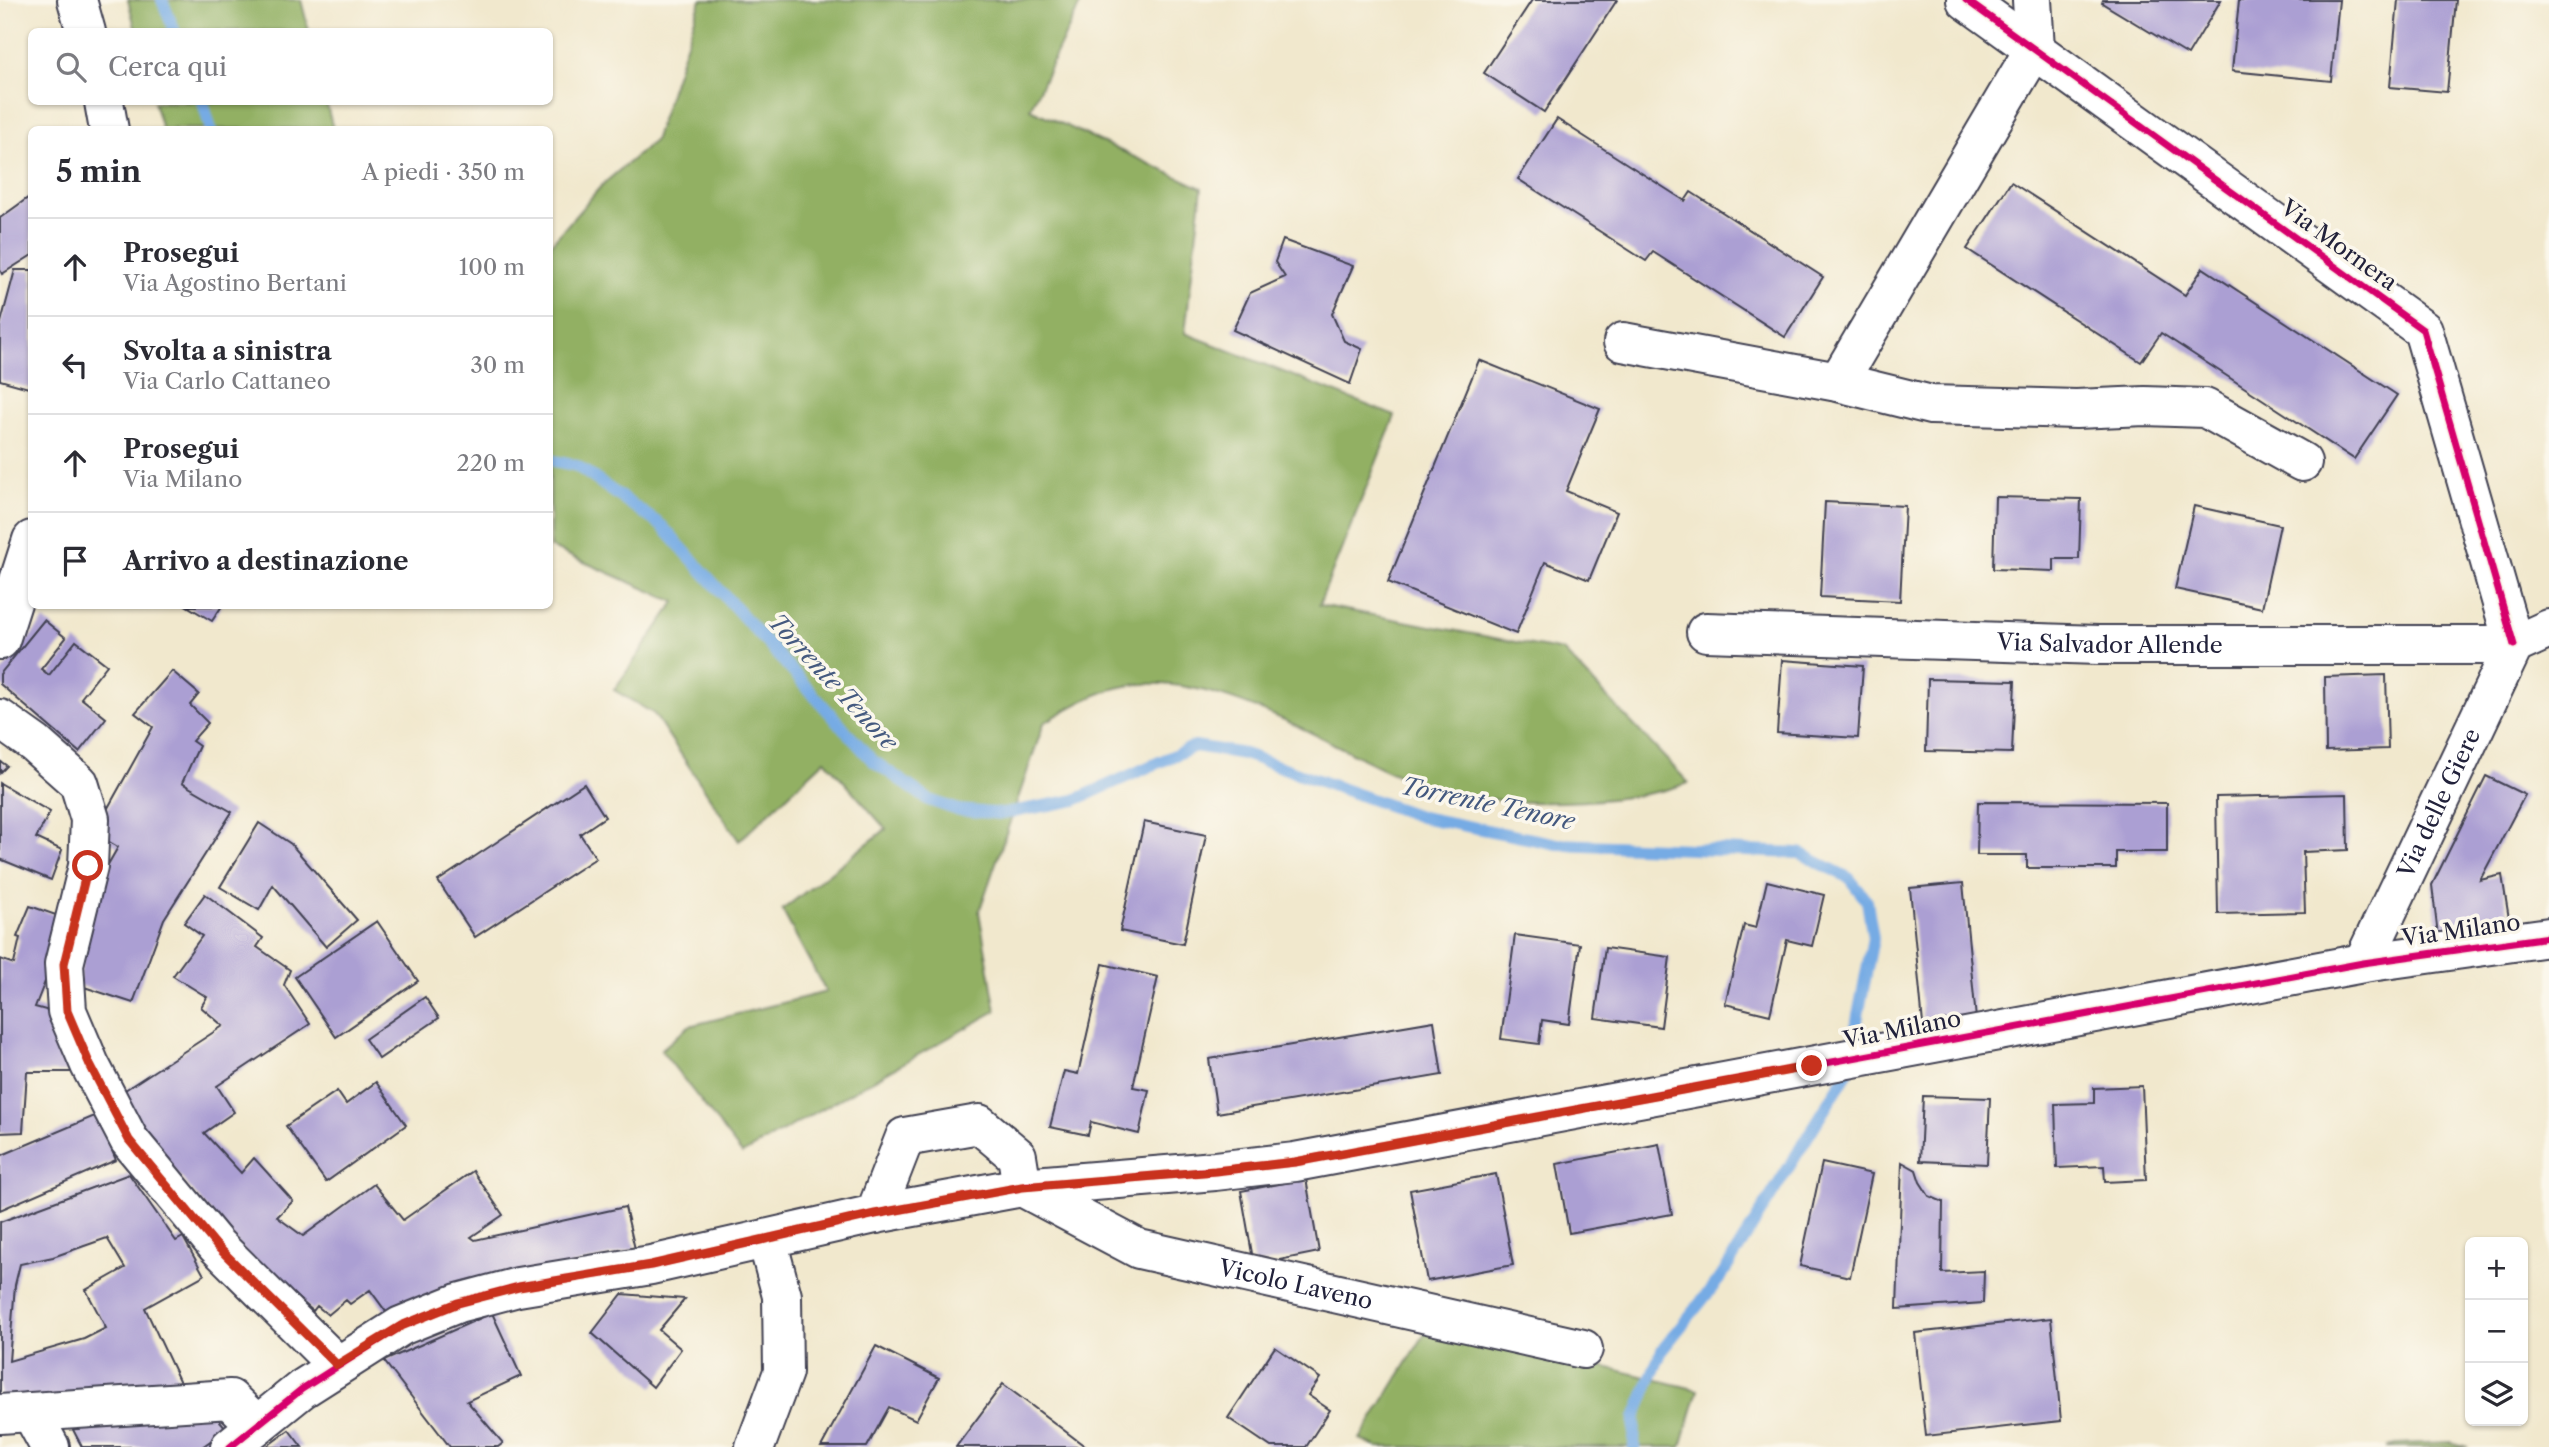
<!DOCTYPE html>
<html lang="it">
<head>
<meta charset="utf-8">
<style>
  body { margin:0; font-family:"Libre Caslon Text",serif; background:#f7f7f7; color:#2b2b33 }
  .controls { position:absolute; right:21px; bottom:21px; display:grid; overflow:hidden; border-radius:10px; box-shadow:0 2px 5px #0004 }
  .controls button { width:63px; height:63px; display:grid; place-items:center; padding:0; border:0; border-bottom:2px solid #e1e1e2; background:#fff; color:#2b2b33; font:35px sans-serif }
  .stop { position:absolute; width:21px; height:21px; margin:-16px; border:5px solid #c8321e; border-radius:50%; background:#fff }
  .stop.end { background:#c8321e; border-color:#fff; box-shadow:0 2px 7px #0008 }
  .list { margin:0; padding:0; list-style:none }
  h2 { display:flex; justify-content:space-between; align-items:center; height:91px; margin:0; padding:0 28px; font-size:30px }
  h2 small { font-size:23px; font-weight:400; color:#7c7c81 }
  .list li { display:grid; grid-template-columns:46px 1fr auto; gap:21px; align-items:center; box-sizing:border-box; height:98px; padding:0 28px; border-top:2px solid #e1e1e2 }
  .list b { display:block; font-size:26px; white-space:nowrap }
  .list p { margin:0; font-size:23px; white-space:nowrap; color:#7c7c81 }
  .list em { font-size:23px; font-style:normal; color:#7c7c81 }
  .icon { flex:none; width:38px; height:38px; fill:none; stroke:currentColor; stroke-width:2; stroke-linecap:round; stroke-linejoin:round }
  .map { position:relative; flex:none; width:2549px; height:1447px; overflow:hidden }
  .search { position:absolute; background:#fff; box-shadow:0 2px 5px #0004; left:28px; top:28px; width:525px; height:77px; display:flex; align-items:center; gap:18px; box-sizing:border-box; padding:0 24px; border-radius:10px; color:#7c7c81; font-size:26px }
  .panel { position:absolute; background:#fff; box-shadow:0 2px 5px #0004; left:28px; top:126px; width:525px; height:483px; border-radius:10px }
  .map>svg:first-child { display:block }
</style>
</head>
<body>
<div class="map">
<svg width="2549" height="1447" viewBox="0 0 2549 1447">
  <rect width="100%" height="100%" fill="#fbf7ec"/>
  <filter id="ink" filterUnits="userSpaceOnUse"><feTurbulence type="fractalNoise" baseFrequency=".0143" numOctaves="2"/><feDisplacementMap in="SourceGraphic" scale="14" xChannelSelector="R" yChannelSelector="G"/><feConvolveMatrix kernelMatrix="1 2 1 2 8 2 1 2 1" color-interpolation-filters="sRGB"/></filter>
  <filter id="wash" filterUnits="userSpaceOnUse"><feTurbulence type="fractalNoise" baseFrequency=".00686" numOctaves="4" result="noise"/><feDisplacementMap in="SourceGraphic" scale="28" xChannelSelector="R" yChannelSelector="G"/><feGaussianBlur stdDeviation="1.57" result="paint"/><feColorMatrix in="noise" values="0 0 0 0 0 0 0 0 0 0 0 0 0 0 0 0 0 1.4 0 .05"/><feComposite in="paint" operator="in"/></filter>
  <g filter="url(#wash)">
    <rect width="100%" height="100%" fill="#f1e8cd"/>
    <g fill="#92b063" stroke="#5a694f" stroke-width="2">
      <path d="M128,0H301L309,31H136Z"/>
      <path d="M701,0H1082L1030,109L1202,188L1185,333L1395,416L1319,605L1563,651L1689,783C1631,803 1535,807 1474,797C1453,794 1429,786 1408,779C1387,772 1366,760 1346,750C1283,719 1197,673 1126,686C1097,691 1069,708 1044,723L979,912L996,1011L742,1154L661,1050L689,1026L826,992L782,910L886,829L825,760L739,841L654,714L614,690L675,602L550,547V245L602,185L654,141Z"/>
      <path d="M154,102H326L333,129H162Z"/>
      <path d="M1431,1324L1698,1390L1681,1447H1378L1360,1439Z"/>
      <path d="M2451,1442L2469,1447H2386L2395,1444Z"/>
    </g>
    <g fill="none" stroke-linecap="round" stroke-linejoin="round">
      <g stroke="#76abe4" stroke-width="12">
        <path d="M162,0L175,32"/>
        <path d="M203,102L211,130"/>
        <path d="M550,460L577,466L662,526L872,760L929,800L958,810L1002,814L1075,800L1195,746L1244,754L1421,817L1557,844L1800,853L1849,878L1867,901L1873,938L1847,1073L1721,1277L1662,1350L1635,1418L1634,1447"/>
      </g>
    </g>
    <g id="blocks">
      <g fill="#ab9fd3" fill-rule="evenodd">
        <path d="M1532,0H1617L1544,112L1484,73Z"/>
        <path d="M2103,0H2221L2188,55L2102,3Z"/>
        <path d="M2239,0H2339L2331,81L2232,71Z"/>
        <path d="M2398,0H2456L2447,92L2390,87Z"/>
        <path d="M1557,119L1685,201L1691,192L1823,277L1785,337L1653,252L1646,261L1518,179Z"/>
        <path d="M2011,182L2185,295L2203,268L2397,395L2354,459L2161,333L2141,362L1967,249Z"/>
        <path d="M32,195V255L2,274L0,270V218Z"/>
        <path d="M1283,240L1353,266L1332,314L1344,341L1362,349L1350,384L1233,330L1250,293L1285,277L1275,262Z"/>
        <path d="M15,270H32V389L0,380V326Z"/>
        <path d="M1479,360L1600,409L1566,491L1617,512L1589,580L1545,562L1516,634L1388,582Z"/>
        <path d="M1995,497L2081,499L2079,559H2054V571L1993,569Z"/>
        <path d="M1825,502L1905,506L1900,601L1820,597Z"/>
        <path d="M2194,506L2280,525L2262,608L2175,589Z"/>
        <path d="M187,606H222L212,621Z"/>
        <path d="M44,620L66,638L41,669L49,675L76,641L107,665L81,698L106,718L79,752L0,684V674Z"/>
        <path d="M1782,660L1863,666L1858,738L1777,733Z"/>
        <path d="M172,671L199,694L190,705L208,723L192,741L199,746L182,783L232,812L164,919L133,1003L78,985L97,884L118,847L94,833L153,727L135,713Z"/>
        <path d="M2386,675L2388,749L2326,751L2325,677Z"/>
        <path d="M1928,679L2015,681L2012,753L1926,751Z"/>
        <path d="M0,761L7,766L0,773Z"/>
        <path d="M2486,776L2525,795L2480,880L2502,875L2510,925L2438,935L2432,885Z"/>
        <path d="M0,783L50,812L36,838L62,850L51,880L0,859Z"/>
        <path d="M584,784L605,817L580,834L596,858L475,937L438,881Z"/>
        <path d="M2347,794L2348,850L2303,852L2305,912L2218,914L2216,797Z"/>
        <path d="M1978,802L2167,803V852H2116V868H2027V855H1977Z"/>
        <path d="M1144,822L1206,835L1183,944L1120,931Z"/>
        <path d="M259,823L291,844L357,920L326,947L273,885L259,910L220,887Z"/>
        <path d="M1767,881L1824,895L1812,946L1787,940L1770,1015L1725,1004L1744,925L1756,928Z"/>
        <path d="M1963,883L1976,1019L1923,1024L1910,888Z"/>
        <path d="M205,894L263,938L257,947L290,970L284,985L310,1024L217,1086L234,1112L204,1133L241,1173L254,1158L293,1201L277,1217L303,1236L374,1184L403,1220L473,1171L503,1215L471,1237L475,1240L625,1207L635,1249L387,1313L370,1290L350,1304L346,1300L328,1315L317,1306L313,1311L248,1256L142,1132L122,1092L223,1026L201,1007L207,997L173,976L202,936L184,923Z"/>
        <path d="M30,906L56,915L62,924L57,951L35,1007L46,1010L79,1072H27L23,1132L0,1133V959L14,964L20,938L17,937Z"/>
        <path d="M377,921L418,981L336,1037L295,977Z"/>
        <path d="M1515,935L1580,944L1569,1024L1542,1020L1539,1044L1501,1039Z"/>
        <path d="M1605,948L1670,957L1661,1027L1595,1018Z"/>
        <path d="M1103,964L1158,977L1133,1087L1149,1090L1139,1134L1091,1122L1088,1135L1050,1127L1064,1071L1078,1074Z"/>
        <path d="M425,997L439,1018L379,1059L365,1039Z"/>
        <path d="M1434,1021L1442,1075L1217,1113L1209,1059Z"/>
        <path d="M376,1082L406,1125L326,1182L286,1126L337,1091L346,1104Z"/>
        <path d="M2142,1086L2146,1180L2105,1182L2104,1166L2057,1168L2055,1104L2094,1103V1088Z"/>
        <path d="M1923,1096L1990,1098L1987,1164L1920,1161Z"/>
        <path d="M97,1115L116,1160L0,1210V1156Z"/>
        <path d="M1659,1144L1672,1214L1569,1233L1557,1164Z"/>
        <path d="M1902,1162L1916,1170L1920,1182L1929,1196L1943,1202L1942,1273L1984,1271L1983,1303L1897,1309Z"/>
        <path d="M1822,1163L1872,1174L1850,1277L1800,1266Z"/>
        <path d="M129,1174L176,1241L183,1237L204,1275L145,1308L184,1391L0,1403V1222ZM107,1238L125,1268L86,1290L106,1328L84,1339L9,1361L15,1285L20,1264L53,1257Z"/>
        <path d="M1496,1174L1513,1265L1427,1281L1410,1190Z"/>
        <path d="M1306,1179L1319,1252L1254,1265L1241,1191Z"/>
        <path d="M622,1294L685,1299L659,1330L681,1349L653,1387L592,1333Z"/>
        <path d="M492,1313L521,1376L467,1401L503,1443L498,1447H450L384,1361Z"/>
        <path d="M2051,1318L2061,1421L1926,1436L1915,1333Z"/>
        <path d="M876,1346L939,1378L916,1420L889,1407L867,1447H821Z"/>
        <path d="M1275,1347L1320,1378L1308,1395L1330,1410L1306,1447H1271L1228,1418Z"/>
        <path d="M1003,1384L1086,1447H956Z"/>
        <path d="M213,1413L227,1429L202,1447H82L67,1418Z"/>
        <path d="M289,1430L302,1447H266Z"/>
      </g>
    </g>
  </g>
  <g filter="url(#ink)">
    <use href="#blocks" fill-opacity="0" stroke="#414051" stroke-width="2"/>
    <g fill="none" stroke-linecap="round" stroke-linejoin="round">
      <g stroke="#414051" stroke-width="42">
        <g id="minor">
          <path d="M77,0L86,32"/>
          <path d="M1966,0L2423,330L2514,645"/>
          <path d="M104,102L109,130"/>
          <path d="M1623,342L1838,382L2035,48L2032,0"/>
          <path d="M1838,382L1931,405L2076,409L2145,406L2205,408L2302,462"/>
          <path id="s1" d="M1706,632L2098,645H2514L2549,629"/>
          <path d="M0,640L32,540"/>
          <path d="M0,719L35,744L79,783L90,819L88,866L64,964L67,1011L90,1065L129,1140L216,1245L337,1365"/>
          <path id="s2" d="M2363,963L2514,645"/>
          <path id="s3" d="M875,1214L905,1137L979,1124L1017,1156L1022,1187L1139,1249L1583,1349"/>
          <path d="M31,1412L50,1447"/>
          <path d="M0,1414L230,1399L257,1425"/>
          <path d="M230,1447L302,1389L401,1326L458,1303L518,1287L651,1265L875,1214L1022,1187L1215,1171L1295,1162L2363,963L2549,937"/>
          <path d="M755,1447L783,1372L782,1296L767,1240"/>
        </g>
      </g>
      <use href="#minor" stroke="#fff" stroke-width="38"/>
      <g stroke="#fbf7ec" stroke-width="11">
        <g id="cycleway">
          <path d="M1966,0L2423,330L2514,645"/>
          <path d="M230,1447L302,1389L401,1326L458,1303L518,1287L651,1265L875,1214L1022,1187L1215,1171L1295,1162L2363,963L2549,937"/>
        </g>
      </g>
      <use href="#cycleway" stroke="#d6006c" stroke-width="7"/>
    </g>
  </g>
  <g fill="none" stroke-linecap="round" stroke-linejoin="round" filter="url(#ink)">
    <path stroke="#c8321e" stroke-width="9" d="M88,866L64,964L67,1011L90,1065L129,1140L216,1245L337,1365L401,1326L458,1303L519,1287L651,1265L875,1214L1022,1187L1215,1171L1295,1162L1812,1066"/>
  </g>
  <g text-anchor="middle" stroke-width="7" stroke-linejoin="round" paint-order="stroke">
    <g font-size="23" fill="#22223b" stroke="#fbf7ec">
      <text transform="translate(2339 245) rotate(36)" y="8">Via Mornera</text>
      <text dy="8" stroke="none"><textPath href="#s1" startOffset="404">Via Salvador Allende</textPath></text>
      <text dy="8" stroke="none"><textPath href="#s2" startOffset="177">Via delle Giere</textPath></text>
      <text transform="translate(2461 930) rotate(-8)" y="8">Via Milano</text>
      <text transform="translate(1902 1029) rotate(-11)" y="8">Via Milano</text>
      <text dy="8" stroke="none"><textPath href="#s3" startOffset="532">Vicolo Laveno</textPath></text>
    </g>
    <g font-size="24" font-style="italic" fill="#44597f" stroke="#fbf7ec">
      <text transform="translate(833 682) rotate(47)" y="8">Torrente Tenore</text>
      <text transform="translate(1488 804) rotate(12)" y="8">Torrente Tenore</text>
    </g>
  </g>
</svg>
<div class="controls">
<button>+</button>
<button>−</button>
<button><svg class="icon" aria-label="layers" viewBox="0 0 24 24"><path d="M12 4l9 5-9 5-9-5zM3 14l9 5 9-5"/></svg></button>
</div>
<div class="stop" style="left:88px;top:866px"></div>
<div class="stop end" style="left:1812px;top:1066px"></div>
<div class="search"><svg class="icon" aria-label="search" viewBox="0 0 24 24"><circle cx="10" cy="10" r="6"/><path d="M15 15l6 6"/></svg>Cerca qui</div>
<section class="panel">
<h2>5 min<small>A piedi · 350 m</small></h2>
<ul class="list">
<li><svg class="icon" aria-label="ahead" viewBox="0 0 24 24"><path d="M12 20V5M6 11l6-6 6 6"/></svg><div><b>Prosegui</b><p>Via Agostino Bertani</p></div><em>100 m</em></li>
<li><svg class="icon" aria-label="left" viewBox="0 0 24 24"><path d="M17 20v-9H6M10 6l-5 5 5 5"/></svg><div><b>Svolta a sinistra</b><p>Via Carlo Cattaneo</p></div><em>30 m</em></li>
<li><svg class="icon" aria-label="ahead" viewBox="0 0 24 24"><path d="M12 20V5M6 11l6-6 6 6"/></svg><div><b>Prosegui</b><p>Via Milano</p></div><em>220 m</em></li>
<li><svg class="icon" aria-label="arrive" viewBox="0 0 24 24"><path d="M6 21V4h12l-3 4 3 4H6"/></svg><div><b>Arrivo a destinazione</b></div></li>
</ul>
</section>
</div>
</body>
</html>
